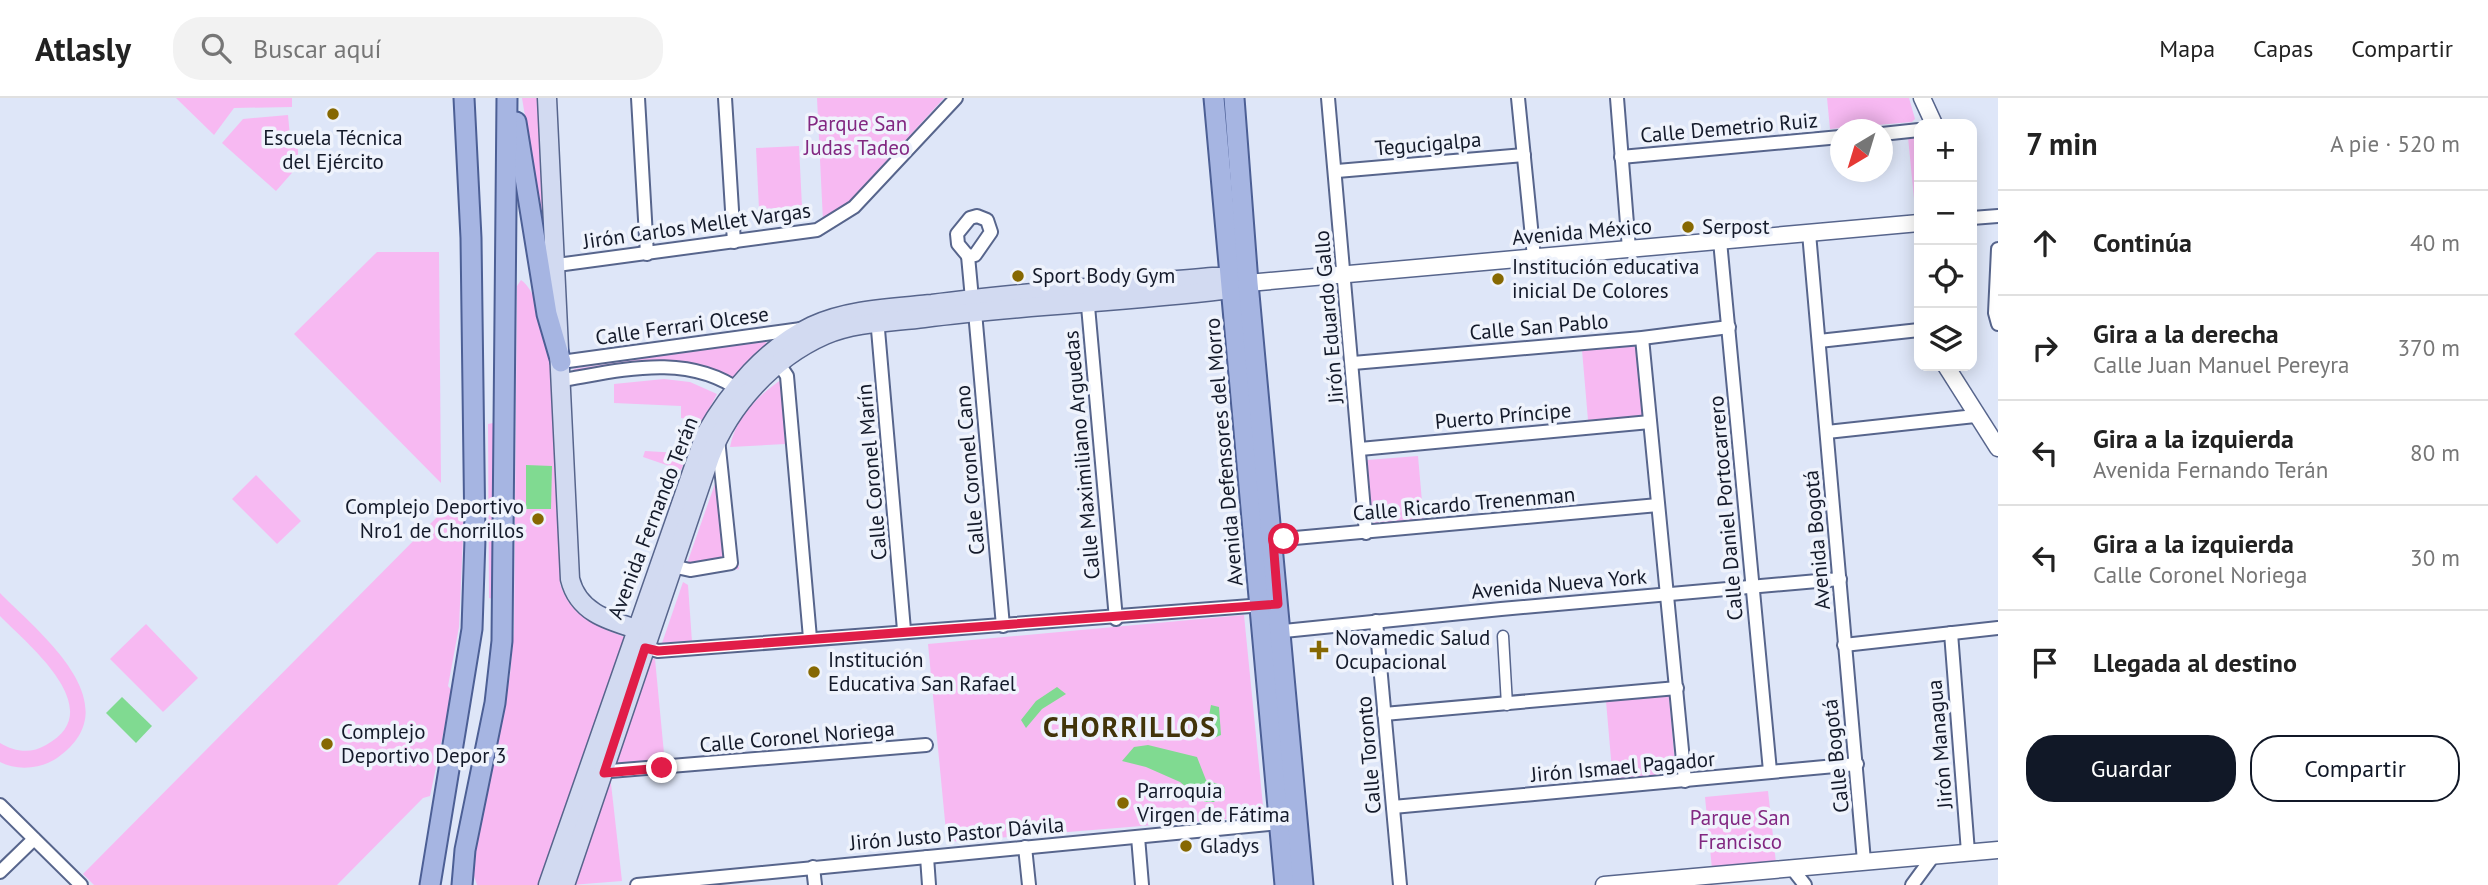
<!DOCTYPE html>
<html lang="es">
<head>
<meta charset="utf-8">
<style>
  body { margin:0; font-family:"PT Sans",sans-serif; background:#f2f2f2; color:#222 }
  .controls { position:absolute; right:21px; top:21px; display:grid; overflow:hidden; border-radius:14px; box-shadow:0 4px 18px #0003 }
  .controls button { width:63px; height:63px; display:grid; place-items:center; padding:0; border:0; border-bottom:2px solid #e0e0e0; background:#fff; color:#222; font:35px sans-serif }
  .compass { position:absolute; left:1830px; top:21px; width:63px; height:63px; border-radius:50%; background:#fff; box-shadow:0 4px 18px #0003; rotate:218deg }
  .stop { position:absolute; width:21px; height:21px; margin:-16px; border:5px solid #e11d48; border-radius:50%; background:#fff }
  .stop.end { background:#e11d48; border-color:#fff; box-shadow:0 2px 7px #0008 }
  .list { margin:0; padding:0; list-style:none }
  h2 { display:flex; justify-content:space-between; align-items:center; height:91px; margin:0; padding:0 28px; font-size:30px }
  h2 small { font-size:23px; font-weight:400; color:#767676 }
  .list li { display:grid; grid-template-columns:46px 1fr auto; gap:21px; align-items:center; box-sizing:border-box; height:105px; padding:0 28px; border-top:2px solid #e0e0e0 }
  .list b { display:block; font-size:26px; white-space:nowrap }
  .list p { margin:0; font-size:23px; white-space:nowrap; color:#767676 }
  .list em { font-size:23px; font-style:normal; color:#767676 }
  .actions { display:flex; gap:14px; padding:21px 28px }
  .actions a { flex:1; padding:16px 0; border:2px solid #111827; border-radius:28px; text-align:center; font-size:24px; color:#111827 }
  .actions .main { background:#111827; color:#fff }
  .icon { flex:none; width:38px; height:38px; fill:none; stroke:currentColor; stroke-width:2; stroke-linecap:round; stroke-linejoin:round }
  .map { position:relative; flex:none; width:1998px; height:787px; overflow:hidden }
  header { display:flex; align-items:center; gap:42px; box-sizing:border-box; height:98px; padding:0 35px; background:#fff; border-bottom:2px solid #e0e0e0 }
  header strong { font-size:33px }
  nav { display:flex; gap:38px; margin-inline-start:auto; font-size:24px }
  .search { width:490px; height:63px; background:#f2f2f2; display:flex; align-items:center; gap:18px; box-sizing:border-box; padding:0 24px; border-radius:28px; color:#767676; font-size:26px }
  main { display:flex }
  aside { flex:1; background:#fff }
  .map>svg:first-child { display:block }
</style>
</head>
<body>
<header>
<strong>Atlasly</strong>
<div class="search"><svg class="icon" aria-label="search" viewBox="0 0 24 24"><circle cx="10" cy="10" r="6"/><path d="M15 15l6 6"/></svg>Buscar aquí</div>
<nav><a>Mapa</a><a>Capas</a><a>Compartir</a></nav>
</header>
<main>
<div class="map">
<svg width="1998" height="787" viewBox="0 0 1998 787">
  <rect width="100%" height="100%" fill="#dee6f8"/>
  <g fill="#f7b9f2">
    <path d="M176,0H292V9L234,10L214,37Z"/>
    <path d="M522,0H538L547,151Z"/>
    <path d="M817,0H944L851,102L823,123Z"/>
    <path d="M1827,0H1909L1915,21L1912,24L1830,31Z"/>
    <path d="M288,17L291,49L298,51V68L276,93L222,45L243,21Z"/>
    <path d="M1908,39H1919V111H1915Z"/>
    <path d="M799,48L802,109L759,111L756,50Z"/>
    <path d="M377,154H439L441,385L294,236Z"/>
    <path d="M521,182C564,212 560,431 560,486C571,519 596,528 627,540L538,787H477L471,769L510,577L514,531L517,188Z"/>
    <path d="M763,242L772,249L732,281L696,269L653,263L575,275L573,271Z"/>
    <path d="M1637,248L1643,319L1588,322L1582,252Z"/>
    <path d="M664,281L690,284L717,296L697,334L681,372L643,359L645,353L679,355L680,344H686L687,321L681,320V308L614,305V286Z"/>
    <path d="M782,281L785,346L730,349C735,320 759,297 782,281Z"/>
    <path d="M493,325L494,501L489,500L488,326Z"/>
    <path d="M725,357L739,471L683,477Z"/>
    <path d="M1418,358L1424,426L1372,430L1367,362Z"/>
    <path d="M256,377L301,423L277,446L232,401Z"/>
    <path d="M441,415L464,416L459,529L448,588L452,593L430,698L423,700L337,787H94L83,776Z"/>
    <path d="M683,484L688,487L692,544L661,548Z"/>
    <path d="M0,495C38,534 133,607 57,660C41,671 17,673 0,664V645C15,654 31,656 46,647C111,612 27,546 0,518Z"/>
    <path d="M1244,517L1264,718L947,744L928,546Z"/>
    <path d="M146,526L198,580L163,614L110,561Z"/>
    <path d="M647,560L655,561L665,666L612,670Z"/>
    <path d="M1669,598L1676,679L1613,684L1606,603Z"/>
    <path d="M610,677L622,783L571,787Z"/>
    <path d="M1768,693L1776,765L1712,771L1705,699Z"/>
  </g>
  <g fill="#80da91">
    <path d="M526,367L552,368L551,411H526Z"/>
    <path d="M1057,589L1066,596L1042,611L1026,630L1021,622L1036,603Z"/>
    <path d="M122,599L152,628L136,645L106,615Z"/>
    <path d="M1211,607L1219,609L1221,637L1214,640L1208,623Z"/>
    <path d="M1148,647L1197,659L1206,682L1224,688L1225,695L1214,704H1205L1180,684L1146,669L1122,663L1134,649Z"/>
  </g>
  <g fill="none" stroke-linecap="round" stroke-linejoin="round">
    <g stroke="#57658c" stroke-width="13">
      <path id="pedestrian" d="M1503,538L1507,607"/>
    </g>
    <g stroke="#57658c" stroke-width="16">
      <g id="minor">
        <path d="M638,0L647,156"/>
        <path d="M725,0L734,144"/>
        <path d="M1328,0L1366,435"/>
        <path d="M1518,0L1534,159"/>
        <path d="M1617,0L1629,151"/>
        <path d="M1882,36L1919,32"/>
        <path d="M1621,59L1840,39"/>
        <path d="M1337,73L1524,57"/>
        <path d="M977,118L987,122L991,134L975,157L968,158L958,146L957,136L970,120Z"/>
        <path d="M1972,120L1998,118"/>
        <path d="M1809,135L1864,763"/>
        <path d="M1720,143L1770,673"/>
        <path d="M1998,151L1995,215L1998,226"/>
        <path d="M968,158L972,201"/>
        <path d="M557,167L817,132L854,109L956,0"/>
        <path d="M1087,197L1116,521"/>
        <path d="M975,214L1003,528"/>
        <path d="M877,220L904,532"/>
        <path d="M1642,240L1685,683"/>
        <path d="M1819,243L1919,232"/>
        <path d="M561,264L801,231"/>
        <path d="M1353,265L1642,240L1729,229"/>
        <path d="M779,266L787,278L810,540"/>
        <path d="M563,282C622,272 688,254 742,294"/>
        <path d="M1827,334L1975,318"/>
        <path d="M1360,351L1650,324"/>
        <path d="M1273,442L1658,407"/>
        <path d="M672,468L690,472L731,465L718,341"/>
        <path d="M1376,523L1400,787"/>
        <path d="M1274,534L1501,511L1840,481"/>
        <path d="M1951,535L1968,754"/>
        <path d="M1844,547L1998,530"/>
        <path d="M641,548L658,553L1264,507"/>
        <path d="M1384,616L1677,590"/>
        <path d="M598,674L926,647"/>
        <path d="M0,707L81,787"/>
        <path d="M1393,709L1857,666"/>
        <path d="M1138,739L1142,787"/>
        <path d="M1025,749L1029,787"/>
        <path d="M927,759L929,787"/>
        <path d="M813,769L815,787"/>
        <path d="M1791,769L1805,787"/>
        <path d="M0,774L34,741"/>
        <path d="M637,787L1280,725"/>
        <path d="M1912,787L1934,757"/>
      </g>
    </g>
    <g stroke="#57658c" stroke-width="19">
      <g id="tertiary">
        <path d="M1922,0L1934,26"/>
        <path d="M1248,185L1919,125"/>
        <path d="M1946,268L1998,350"/>
        <path d="M1604,787L1998,752"/>
      </g>
    </g>
    <g stroke="#57658c" stroke-width="21">
      <g id="secondary">
        <path d="M547,0L570,481C579,518 615,524 646,534"/>
        <path d="M548,787L705,337C730,293 766,250 812,228C848,211 893,210 932,206C1025,194 1119,187 1213,179H1220L1230,186"/>
        <path d="M565,787L710,359C730,307 773,260 825,237C855,224 892,224 924,220C1023,207 1123,204 1222,192L1230,186L1239,185"/>
      </g>
    </g>
    <g stroke="#4c5f95" stroke-width="23">
      <g id="primary">
        <path d="M1214,0L1285,787"/>
        <path d="M1234,0L1248,185L1303,787"/>
        <path d="M516,24L547,216L561,264"/>
        <path d="M430,787L472,531L475,441L471,140L464,0"/>
        <path d="M462,787L465,752L495,605L502,543L507,0"/>
      </g>
    </g>
    <use href="#pedestrian" stroke="#fff" stroke-width="10"/>
    <use href="#minor" stroke="#fff" stroke-width="12"/>
    <use href="#tertiary" stroke="#fff" stroke-width="16"/>
    <use href="#secondary" stroke="#d2daf1" stroke-width="18"/>
    <use href="#primary" stroke="#a6b5e2" stroke-width="19"/>
  </g>
  <g fill="none" stroke-linecap="round" stroke-linejoin="round">
    <path stroke="#e11d48" stroke-width="9" d="M662,670L604,675L645,550L658,553L1278,506L1273,442L1284,441"/>
  </g>
  <g fill="#866802" stroke="#eff3fc" stroke-width="2.5">
    <circle cx="333" cy="16" r="7"/>
    <circle cx="1688" cy="129" r="7"/>
    <circle cx="1018" cy="178" r="7"/>
    <circle cx="1498" cy="181" r="7"/>
    <circle cx="538" cy="421" r="7"/>
    <path d="M1315.5 541.5h7v7h7v7h-7v7h-7v-7h-7v-7h7z"/>
    <circle cx="814" cy="574" r="7"/>
    <circle cx="327" cy="646" r="7"/>
    <circle cx="1123" cy="705" r="7"/>
    <circle cx="1186" cy="748" r="7"/>
  </g>
  <g text-anchor="middle" stroke-width="7" stroke-linejoin="round" paint-order="stroke">
    <g font-size="21" fill="#822781" stroke="#eff3fc">
      <text x="857" y="33">Parque San<tspan x="857" dy="24">Judas Tadeo</tspan></text>
      <text x="1740" y="727">Parque San<tspan x="1740" dy="24">Francisco</tspan></text>
    </g>
    <g font-size="21" fill="#141a2a" stroke="#eff3fc">
      <text transform="translate(1729 30) rotate(-5)" y="7">Calle Demetrio Ruiz</text>
      <text transform="translate(1428 46) rotate(-5)" y="7">Tegucigalpa</text>
      <text transform="translate(697 128) rotate(-8)" y="7">Jirón Carlos Mellet Vargas</text>
      <text transform="translate(1582 134) rotate(-5)" y="7">Avenida México</text>
      <text transform="translate(1329 219) rotate(-95)" y="7">Jirón Eduardo Gallo</text>
      <text transform="translate(682 228) rotate(-8)" y="7">Calle Ferrari Olcese</text>
      <text transform="translate(1539 229) rotate(-5)" y="7">Calle San Pablo</text>
      <text transform="translate(1503 318) rotate(-5)" y="7">Puerto Príncipe</text>
      <text transform="translate(1224 354) rotate(-95)" y="7">Avenida Defensores del Morro</text>
      <text transform="translate(1082 357) rotate(-95)" y="7">Calle Maximiliano Arguedas</text>
      <text transform="translate(970 372) rotate(-95)" y="7">Calle Coronel Cano</text>
      <text transform="translate(872 374) rotate(-95)" y="7">Calle Coronel Marín</text>
      <text transform="translate(1464 406) rotate(-5)" y="7">Calle Ricardo Trenenman</text>
      <text transform="translate(1726 410) rotate(-95)" y="7">Calle Daniel Portocarrero</text>
      <text transform="translate(653 420) rotate(-69)" y="7">Avenida Fernando Terán</text>
      <text transform="translate(1817 442) rotate(-95)" y="7">Avenida Bogotá</text>
      <text transform="translate(1559 486) rotate(-5)" y="7">Avenida Nueva York</text>
      <text transform="translate(797 639) rotate(-5)" y="7">Calle Coronel Noriega</text>
      <text transform="translate(1940 646) rotate(-95)" y="7">Jirón Managua</text>
      <text transform="translate(1369 657) rotate(-95)" y="7">Calle Toronto</text>
      <text transform="translate(1836 658) rotate(-96)" y="7">Calle Bogotá</text>
      <text transform="translate(1623 669) rotate(-5)" y="7">Jirón Ismael Pagador</text>
      <text transform="translate(957 736) rotate(-5)" y="7">Jirón Justo Pastor Dávila</text>
    </g>
    <g font-size="21" fill="#141a2a" stroke="#eff3fc" text-anchor="start">
      <text x="333" y="47" text-anchor="middle">Escuela Técnica<tspan x="333" dy="24">del Ejército</tspan></text>
      <text x="1702" y="136">Serpost</text>
      <text x="1512" y="176">Institución educativa<tspan x="1512" dy="24">inicial De Colores</tspan></text>
      <text x="1032" y="185">Sport Body Gym</text>
      <text x="524" y="416" text-anchor="end">Complejo Deportivo<tspan x="524" dy="24">Nro1 de Chorrillos</tspan></text>
      <text x="1335" y="547">Novamedic Salud<tspan x="1335" dy="24">Ocupacional</tspan></text>
      <text x="828" y="569">Institución<tspan x="828" dy="24">Educativa San Rafael</tspan></text>
      <text x="341" y="641">Complejo<tspan x="341" dy="24">Deportivo Depor 3</tspan></text>
      <text x="1137" y="700">Parroquia<tspan x="1137" dy="24">Virgen de Fátima</tspan></text>
      <text x="1200" y="755">Gladys</text>
    </g>
    <g font-size="28" font-weight="bold" letter-spacing="2" fill="#42340a" stroke="#eff3fc">
      <text x="1130" y="639">CHORRILLOS</text>
    </g>
  </g>
</svg>
<div class="controls">
<button>+</button>
<button>−</button>
<button><svg class="icon" aria-label="locate" viewBox="0 0 24 24"><circle cx="12" cy="12" r="6"/><path d="M12 2v4M12 18v4M2 12h4M18 12h4"/></svg></button>
<button><svg class="icon" aria-label="layers" viewBox="0 0 24 24"><path d="M12 4l9 5-9 5-9-5zM3 14l9 5 9-5"/></svg></button>
</div>
<svg class="compass" viewBox="-18 -18 36 36"><path d="M0-13l5 13h-10z" fill="#e53935"/><path d="M0 13l5-13h-10z" fill="#767676"/></svg>
<div class="stop" style="left:1284px;top:441px"></div>
<div class="stop end" style="left:662px;top:670px"></div>
</div>
<aside>
<h2>7 min<small>A pie · 520 m</small></h2>
<ul class="list">
<li><svg class="icon" aria-label="ahead" viewBox="0 0 24 24"><path d="M12 20V5M6 11l6-6 6 6"/></svg><div><b>Continúa</b></div><em>40 m</em></li>
<li><svg class="icon" aria-label="right" viewBox="0 0 24 24"><path d="M7 20v-9h11M14 6l5 5-5 5"/></svg><div><b>Gira a la derecha</b><p>Calle Juan Manuel Pereyra</p></div><em>370 m</em></li>
<li><svg class="icon" aria-label="left" viewBox="0 0 24 24"><path d="M17 20v-9H6M10 6l-5 5 5 5"/></svg><div><b>Gira a la izquierda</b><p>Avenida Fernando Terán</p></div><em>80 m</em></li>
<li><svg class="icon" aria-label="left" viewBox="0 0 24 24"><path d="M17 20v-9H6M10 6l-5 5 5 5"/></svg><div><b>Gira a la izquierda</b><p>Calle Coronel Noriega</p></div><em>30 m</em></li>
<li><svg class="icon" aria-label="arrive" viewBox="0 0 24 24"><path d="M6 21V4h12l-3 4 3 4H6"/></svg><div><b>Llegada al destino</b></div></li>
</ul>
<div class="actions"><a class="main">Guardar</a><a>Compartir</a></div>
</aside>
</main>
</body>
</html>
